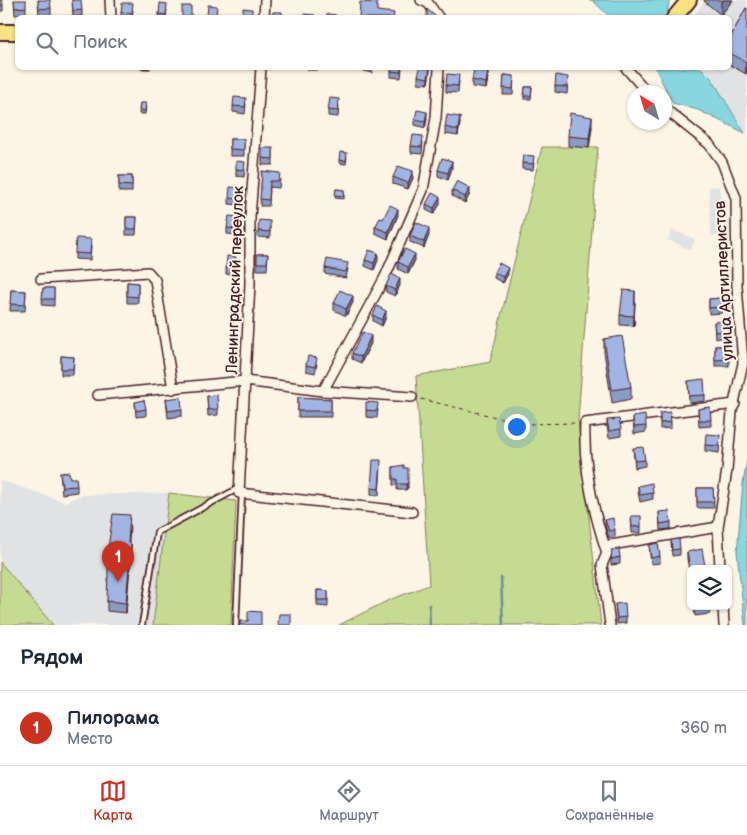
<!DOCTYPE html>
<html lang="ru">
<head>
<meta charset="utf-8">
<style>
  body { margin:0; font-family:"Balsamiq Sans",sans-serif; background:#f6f6f7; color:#1f2937 }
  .controls { position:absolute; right:15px; bottom:15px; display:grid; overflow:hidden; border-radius:8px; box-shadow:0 1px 4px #0004 }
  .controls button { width:45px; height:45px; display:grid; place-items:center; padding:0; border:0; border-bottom:1px solid #e0e1e3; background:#fff; color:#1f2937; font:25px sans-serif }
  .compass { position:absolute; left:627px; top:85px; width:45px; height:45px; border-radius:50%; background:#fff; box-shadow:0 1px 4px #0004; rotate:322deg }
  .you { position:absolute; left:516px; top:426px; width:18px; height:18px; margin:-12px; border:4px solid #fff; border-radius:50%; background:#1a73e8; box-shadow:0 0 0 8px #1a73e833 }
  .badge { display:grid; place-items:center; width:32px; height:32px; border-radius:50%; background:#c8321e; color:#fff; font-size:16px; font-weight:700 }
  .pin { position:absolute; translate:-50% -41px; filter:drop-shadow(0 1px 2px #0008) }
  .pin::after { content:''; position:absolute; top:26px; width:18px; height:15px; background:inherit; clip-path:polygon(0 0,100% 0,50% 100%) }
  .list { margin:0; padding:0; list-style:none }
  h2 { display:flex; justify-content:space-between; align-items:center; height:65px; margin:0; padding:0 20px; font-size:21px }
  h2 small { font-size:16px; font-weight:400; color:#747a83 }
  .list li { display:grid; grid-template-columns:32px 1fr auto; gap:15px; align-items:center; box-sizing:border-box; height:75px; padding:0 20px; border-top:1px solid #e0e1e3 }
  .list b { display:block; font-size:19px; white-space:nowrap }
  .list p { margin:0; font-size:16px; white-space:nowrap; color:#747a83 }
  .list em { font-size:16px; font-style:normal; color:#747a83 }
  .icon { flex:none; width:28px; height:28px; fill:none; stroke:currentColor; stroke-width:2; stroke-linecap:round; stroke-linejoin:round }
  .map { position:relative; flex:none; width:747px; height:625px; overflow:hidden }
  .search { position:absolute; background:#fff; box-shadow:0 1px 4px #0004; left:15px; right:15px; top:15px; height:55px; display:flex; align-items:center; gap:12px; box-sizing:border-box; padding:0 18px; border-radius:8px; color:#747a83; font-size:19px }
  .sheet { height:140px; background:#fff }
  nav { display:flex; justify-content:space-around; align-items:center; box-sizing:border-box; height:70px; border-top:1px solid #e0e1e3; background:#fff; font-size:14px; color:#747a83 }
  nav a { display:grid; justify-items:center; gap:2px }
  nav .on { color:#c8321e }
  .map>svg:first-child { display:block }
</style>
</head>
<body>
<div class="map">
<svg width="747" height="625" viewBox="0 0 747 625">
  <rect width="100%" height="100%" fill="#fcf5e5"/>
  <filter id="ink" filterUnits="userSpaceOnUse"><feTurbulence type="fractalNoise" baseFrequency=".02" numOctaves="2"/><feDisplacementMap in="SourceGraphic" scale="10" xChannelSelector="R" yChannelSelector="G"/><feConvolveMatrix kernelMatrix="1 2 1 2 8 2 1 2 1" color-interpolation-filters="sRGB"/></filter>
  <g filter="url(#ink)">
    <g fill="#e1e2e4">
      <path d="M705,0H747V134L712,79L701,68H730V18H692Z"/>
      <path d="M719,186L725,235L711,236L709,187Z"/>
      <path d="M672,230L695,239L691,250L668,240Z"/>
      <path d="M0,480L65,502L81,495L169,493L153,625H53L0,562Z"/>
    </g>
    <g fill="#c5db91" stroke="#887d5e">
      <path d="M542,147H598L578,420L601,625H339L389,600L429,585L416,376L490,362Z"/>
      <path d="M169,493L236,501L231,625H153Z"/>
      <path d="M0,562L53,625H0Z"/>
    </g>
    <g fill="#86d7df" stroke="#6e8d97">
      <path d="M589,0H670L667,11L671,17H610L592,0Z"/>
      <path d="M655,68H701L712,79L745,133L698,110L673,103Z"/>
      <path d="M747,461V625H745L737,552L743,483Z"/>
    </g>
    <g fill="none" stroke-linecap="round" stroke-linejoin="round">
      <g stroke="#6e8d97" stroke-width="2.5">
        <path d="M501,578L503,625"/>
        <path d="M429,605L430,625"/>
      </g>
      <g stroke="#4a1f2b" stroke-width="8">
        <g id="lane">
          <path d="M142,625L157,532L239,488"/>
          <path d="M236,625L242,493"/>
        </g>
      </g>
      <g stroke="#4a1f2b" stroke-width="12">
        <g id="street">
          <path d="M110,0L111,18"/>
          <path d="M421,0L428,3L439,18"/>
          <path d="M264,18L265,0"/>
          <path d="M261,68L250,218V284L239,493L412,512"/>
          <path d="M626,68L647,92"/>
          <path d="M664,108L709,144L722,162L736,198L737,286L743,363L732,412L727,470L718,527L720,569"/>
          <path d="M41,279L148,272L155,280L173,389"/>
          <path d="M323,391L385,277L423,190L436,118L439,68"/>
          <path d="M98,395L245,381L323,391L412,397"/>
          <path d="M605,546L718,527"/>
          <path d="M723,606L724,625"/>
          <path d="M610,625L602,565L607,553C593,511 583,468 585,423L735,404"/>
        </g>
      </g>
      <g stroke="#4a1f2b" stroke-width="18">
        <g id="primary">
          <path d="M674,18L689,0"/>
          <path d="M0,32H18"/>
        </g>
      </g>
      <path stroke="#4a1f2b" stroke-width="1" stroke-dasharray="4 4" stroke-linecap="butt" d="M421,399L525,424L577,423"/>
      <use href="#lane" stroke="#fcf5e5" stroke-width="4.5"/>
      <use href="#street" stroke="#fcf5e5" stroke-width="9"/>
      <use href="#primary" stroke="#f8e281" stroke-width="14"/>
    </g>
    <g fill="#8a9cc3" stroke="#4a1f2b">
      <path d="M0,0L3,5V11H0Z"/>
      <path d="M14,0L26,7V14L15,15Z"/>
      <path d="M38,0L51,8V15L39,16Z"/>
      <path d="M72,0L82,10V16L73,17Z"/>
      <path d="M704,0H733L721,15L704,1Z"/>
      <path d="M746,8V74L730,65V38Z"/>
      <path d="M133,10L132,18H121V12Z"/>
      <path d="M167,10L166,18H159V14Z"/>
      <rect x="141" y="68" width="9" height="1"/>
      <rect x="308" y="68" width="9" height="2"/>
      <path d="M363,68H373L372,73L363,71Z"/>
      <path d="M402,68L401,78L391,77V71Z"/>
      <path d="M430,68L428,84L418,83V76Z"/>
      <path d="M504,75L514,76L513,95H503Z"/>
      <path d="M488,78L486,89L472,87V80Z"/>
      <path d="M459,81L458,93L446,92V85Z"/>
      <path d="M568,83L567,94L555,92V86Z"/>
      <path d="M525,87H532L531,99H524Z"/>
      <path d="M140,103L146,106L145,114H139Z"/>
      <path d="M246,104L245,114L233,112V106Z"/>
      <path d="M339,106L338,117L328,116V110Z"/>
      <path d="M415,119H427L425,128L415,125Z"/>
      <path d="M460,123L458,136L445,134V127Z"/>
      <path d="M592,127L589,148L568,146V136Z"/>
      <rect x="230" y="139" width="14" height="17"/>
      <path d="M423,142L422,154L411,153V146Z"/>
      <path d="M273,148V165H262V158Z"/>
      <path d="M347,157L346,164L339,163V160Z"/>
      <path d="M522,163H534L533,170L522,169Z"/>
      <path d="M452,168L448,180L438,176V170Z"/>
      <path d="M236,169H245L244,177L236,176Z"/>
      <path d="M262,171L280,179L279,188L270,187L269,206H260Z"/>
      <rect x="119" y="176" width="13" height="16"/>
      <path d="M393,177L413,178L408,189L393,184Z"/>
      <path d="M336,189L344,190V199L335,198Z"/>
      <path d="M452,190L470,194L465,203L452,196Z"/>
      <path d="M241,195L240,205L229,204V198Z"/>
      <path d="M426,204H440L434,214L426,210Z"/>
      <path d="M398,215L388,239L375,233V227L383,219Z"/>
      <path d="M126,217H137L136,235H126Z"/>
      <path d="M240,223L239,235L227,234V228Z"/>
      <path d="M270,227V238L258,237V231Z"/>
      <path d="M429,235L424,248L410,242V236Z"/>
      <path d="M91,246L90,260L75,259V253Z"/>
      <path d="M257,254H268L267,270H257Z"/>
      <path d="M365,260H378L374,270L365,266Z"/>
      <path d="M415,260L408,274L398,269V262Z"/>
      <path d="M236,263L235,275L226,274V267Z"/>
      <path d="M325,268L348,269L346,278L325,274Z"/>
      <path d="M494,272L508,274L503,283L494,278Z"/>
      <path d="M127,282L138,283V303H127Z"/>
      <path d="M400,285L395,296L386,292V286Z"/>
      <path d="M43,288H54V306L42,305Z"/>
      <path d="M11,290L26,291L25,311H10Z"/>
      <path d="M721,298L722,313L709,314V299Z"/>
      <path d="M635,301L634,326L620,325V315Z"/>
      <path d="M353,302L346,316L334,310V303Z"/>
      <path d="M373,315L386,317L382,326L373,321Z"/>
      <path d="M714,322L726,331V337L715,339Z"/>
      <path d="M604,339L631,387V399L612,403L604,352Z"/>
      <path d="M371,343L361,363L352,359V353Z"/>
      <rect x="715" y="346" width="14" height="20"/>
      <path d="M61,356L74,357L73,375H61Z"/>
      <path d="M317,364L315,373L306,371V365Z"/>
      <path d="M688,381L705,395V401L689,403Z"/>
      <path d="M207,396L218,409V415L208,416Z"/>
      <path d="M298,397L331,399V417H298Z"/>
      <path d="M166,399L182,409V416L168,418Z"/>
      <path d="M135,402L146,409V416L136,417Z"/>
      <path d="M710,407L711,426L699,427L698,409Z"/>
      <path d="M378,409L377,418L366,417V410Z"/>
      <path d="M660,413L671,422V428L660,429Z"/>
      <path d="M633,417L646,426V432L634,434Z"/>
      <path d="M607,420L621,429V436L609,438L607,426Z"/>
      <path d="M720,441L719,453L705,451V445Z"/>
      <path d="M633,448L645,460V466L635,468Z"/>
      <path d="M381,467L379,495H371V488Z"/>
      <path d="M393,467L404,468L408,488L406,490H397V485H393Z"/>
      <path d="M60,473L70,478L77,486V492L62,494Z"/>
      <path d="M638,486L653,493V499L640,502L638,492Z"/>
      <path d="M697,488H713L714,508H697Z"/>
      <path d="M659,512L671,522V529L660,530Z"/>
      <path d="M631,516L641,526V533H632Z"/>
      <path d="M605,520L615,530V537L609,538L605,526Z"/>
      <path d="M130,524L129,543L131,553L126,613L107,611V601Z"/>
      <path d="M671,540L680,549V555L672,556Z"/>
      <path d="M649,545L660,556V563L651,564Z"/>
      <path d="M687,552L705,566V569H691L690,576L687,559Z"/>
      <path d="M620,557V564L611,565V559Z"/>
      <path d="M317,590L328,591V607L317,606Z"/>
      <path d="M615,604L626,617V623L617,624Z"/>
      <path d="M694,606H710V614L695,616Z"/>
    </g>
    <g fill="#717f9f" stroke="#4a1f2b">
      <path d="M723,0H733L721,15V2Z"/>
      <path d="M747,60V72L746,74V62Z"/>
      <path d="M430,68V71L428,84V78Z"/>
      <path d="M488,72V78L486,89V83Z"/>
      <path d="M427,112V119L425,128V121Z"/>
      <path d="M460,117V123L458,136V130Z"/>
      <path d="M592,117V127L589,148V138Z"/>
      <path d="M452,161V168L448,180V173Z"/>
      <path d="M413,171V178L408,189V183Z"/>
      <path d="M470,188V194L465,203V197Z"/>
      <path d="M440,197V204L434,214V208Z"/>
      <path d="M398,209V215L388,239V232Z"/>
      <path d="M429,228V235L424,248V242Z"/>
      <path d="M378,253V260L374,270V263Z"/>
      <path d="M415,254V260L408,274V267Z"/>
      <path d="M508,268V274L503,283V277Z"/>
      <path d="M400,278V285L395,296V290Z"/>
      <path d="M635,291V301L634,326V316Z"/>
      <path d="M353,296V302L346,316V309Z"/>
      <path d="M386,311V317L382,326V320Z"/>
      <path d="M371,336V343L361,363V357Z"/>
      <path d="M408,482V488L406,490V484Z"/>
      <path d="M131,544V553L126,613V603Z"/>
    </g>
    <g fill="#a1b5e3" stroke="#4a1f2b">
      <path d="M0,0H2L3,5H0Z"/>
      <path d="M14,0H26V7L15,8Z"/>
      <path d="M38,0H50L51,8L39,9Z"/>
      <path d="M72,0H81L82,10L73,11Z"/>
      <path d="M360,2L377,3V11L394,13L393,18H359Z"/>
      <path d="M122,3H133L132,13L121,12Z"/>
      <path d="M160,3L167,4L166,15L159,14Z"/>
      <path d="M208,5L217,6L216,17L207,16Z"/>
      <rect x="182" y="6" width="9" height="11"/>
      <path d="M243,8L252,9V18H243Z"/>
      <path d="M746,8H747V60L746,62L730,53V38Z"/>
      <path d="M427,9L435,16V18H427Z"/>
      <path d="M273,12H282V18H272Z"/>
      <path d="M304,14L315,15V18H304Z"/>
      <path d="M327,14L336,15V18H327Z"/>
      <path d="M391,68H401V72L391,71Z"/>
      <path d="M420,68H430L428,78L418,76Z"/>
      <path d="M474,70L488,72L486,83L472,80Z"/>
      <path d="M447,74L459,75L458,86L446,85Z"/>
      <path d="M504,75L514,76L513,89L503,88Z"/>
      <path d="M556,75L568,77L567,87L555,86Z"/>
      <path d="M525,87H532L531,96H524Z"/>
      <path d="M234,97L246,98L245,107L233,106Z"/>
      <path d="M330,98L339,99L338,111L328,110Z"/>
      <path d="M140,103H146L145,111L139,110Z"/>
      <path d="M417,110L427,112L425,121L415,119Z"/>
      <path d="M570,113L592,117L589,138L568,136Z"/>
      <path d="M447,115L460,117L458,130L445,127Z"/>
      <path d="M413,135L423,136L422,147L411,146Z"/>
      <path d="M230,139H244V150L230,149Z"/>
      <path d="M262,148H273V159L262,158Z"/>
      <path d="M340,152L347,153L346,161L339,160Z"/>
      <path d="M523,155L534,156L533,164L522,163Z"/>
      <path d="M442,158L452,161L448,173L438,170Z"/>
      <path d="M236,161L245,162L244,170L236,169Z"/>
      <path d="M398,166L413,171L408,183L393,177Z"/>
      <path d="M262,171L280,173L279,181H270L269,200L260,199Z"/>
      <path d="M119,176H132V186L119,185Z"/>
      <path d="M457,181L470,188L465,197L452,190Z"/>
      <path d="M230,187L241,188L240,199L229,198Z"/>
      <path d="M336,189L344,190V196L335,195Z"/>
      <path d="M432,193L440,197L434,208L426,204Z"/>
      <path d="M390,205L398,209L388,232L375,227L380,218L383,219Z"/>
      <path d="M229,216L240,217L239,229L227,228Z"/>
      <path d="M126,217H137L136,229H126Z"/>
      <path d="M259,220L270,221V232L258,231Z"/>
      <path d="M416,222L429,228L424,242L410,236Z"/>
      <path d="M76,238L91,239L90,254L75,253Z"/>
      <path d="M405,249L415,254L408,267L398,262Z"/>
      <path d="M369,250L378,253L374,263L365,260Z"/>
      <path d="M257,254H268L267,263H257Z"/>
      <path d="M227,256L236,257L235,268L226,267Z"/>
      <path d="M327,259L348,263L346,272L325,268Z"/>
      <path d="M499,263L508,268L503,277L494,272Z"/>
      <path d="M391,274L400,278L395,290L386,286Z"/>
      <path d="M127,282L138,283V297L127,296Z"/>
      <path d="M43,288H54V299H42Z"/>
      <path d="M11,290L26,291L25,305L10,304Z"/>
      <path d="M340,290L353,296L346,309L334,303Z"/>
      <path d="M623,290L635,291L634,316L620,315Z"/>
      <path d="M721,298L722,307L709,308V299Z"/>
      <path d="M377,306L386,311L382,320L373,315Z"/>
      <path d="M725,321L726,331L715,332L714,322Z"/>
      <path d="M363,332L371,336L361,357L352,353Z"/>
      <path d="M622,336L631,387L612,390L604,339Z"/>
      <path d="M715,346H729V359L715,360Z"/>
      <path d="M61,356L74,357L73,369H61Z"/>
      <path d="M308,356L317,358L315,367L306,365Z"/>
      <path d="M704,379L705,395L689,396L688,381Z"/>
      <path d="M217,395L218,409L208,410L207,396Z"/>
      <path d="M181,397L182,409L168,411L166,399Z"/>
      <path d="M298,397L331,399V411H298Z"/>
      <path d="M144,400L146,409L136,411L135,402Z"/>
      <path d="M366,402L378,403L377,411L366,410Z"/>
      <path d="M710,407L711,420H699L698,409Z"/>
      <path d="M670,412L671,422L660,423V413Z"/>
      <path d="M645,415L646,426L634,427L633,417Z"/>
      <path d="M619,419L621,429L609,431L607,420Z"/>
      <path d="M706,434L720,435L719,446L705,445Z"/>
      <path d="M643,447L645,460L635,461L633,448Z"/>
      <path d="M373,460H381L379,489L371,488Z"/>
      <path d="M404,465V468H408V482L406,484H397V479H393V467Z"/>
      <path d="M69,472L70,478H76L77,486L62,487L60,473Z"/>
      <path d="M652,483L653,493L640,495L638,486Z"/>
      <path d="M697,488H713L714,502H697Z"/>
      <path d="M669,511L671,522L660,524L659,512Z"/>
      <path d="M113,514L130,515L128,543L131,544L126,603L107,601L109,541Z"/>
      <path d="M631,516H641V526L632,527Z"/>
      <path d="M613,518L615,530L609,531L605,520Z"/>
      <path d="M679,539L680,549L672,550L671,540Z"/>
      <path d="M658,543L660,556L651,558L649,545Z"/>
      <path d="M702,549L705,566L690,569L687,552Z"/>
      <path d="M612,550H619L620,557L611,559Z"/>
      <path d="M317,590L328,591V600H317Z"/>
      <path d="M625,603L626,617L617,618L615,604Z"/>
      <path d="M695,606H710V607L695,609Z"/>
      <path d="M248,611L261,612V625H240V621H248Z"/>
      <path d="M279,614H291V625H278Z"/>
    </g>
  </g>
  <g text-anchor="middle" stroke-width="4" stroke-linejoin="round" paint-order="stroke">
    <g font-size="16" fill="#4a1f2b" stroke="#fcf5e5">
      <text transform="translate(234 280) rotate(-88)" y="6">Ленинградский переулок</text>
      <text transform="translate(723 281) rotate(-93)" y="6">улица Артиллеристов</text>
    </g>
  </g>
</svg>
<div class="controls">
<button><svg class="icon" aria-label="layers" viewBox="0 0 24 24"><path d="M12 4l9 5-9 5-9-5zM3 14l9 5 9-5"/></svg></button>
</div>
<svg class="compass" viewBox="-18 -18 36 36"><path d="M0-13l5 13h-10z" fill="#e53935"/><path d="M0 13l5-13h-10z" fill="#747a83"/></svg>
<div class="you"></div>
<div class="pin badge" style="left:118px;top:582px">1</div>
<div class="search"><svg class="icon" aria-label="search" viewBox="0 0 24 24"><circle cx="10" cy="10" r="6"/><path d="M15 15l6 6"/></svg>Поиск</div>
</div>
<section class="sheet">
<h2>Рядом<small></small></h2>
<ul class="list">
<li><span class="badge">1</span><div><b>Пилорама</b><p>Место</p></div><em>360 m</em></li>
</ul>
</section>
<nav>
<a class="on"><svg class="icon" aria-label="map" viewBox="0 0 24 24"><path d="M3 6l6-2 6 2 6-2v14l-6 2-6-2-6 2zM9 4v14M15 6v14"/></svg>Карта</a>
<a><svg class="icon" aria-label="directions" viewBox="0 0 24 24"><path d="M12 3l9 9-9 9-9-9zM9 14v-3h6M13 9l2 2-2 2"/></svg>Маршрут</a>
<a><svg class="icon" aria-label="saved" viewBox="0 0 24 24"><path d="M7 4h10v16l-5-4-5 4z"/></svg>Сохранённые</a>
</nav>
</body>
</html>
